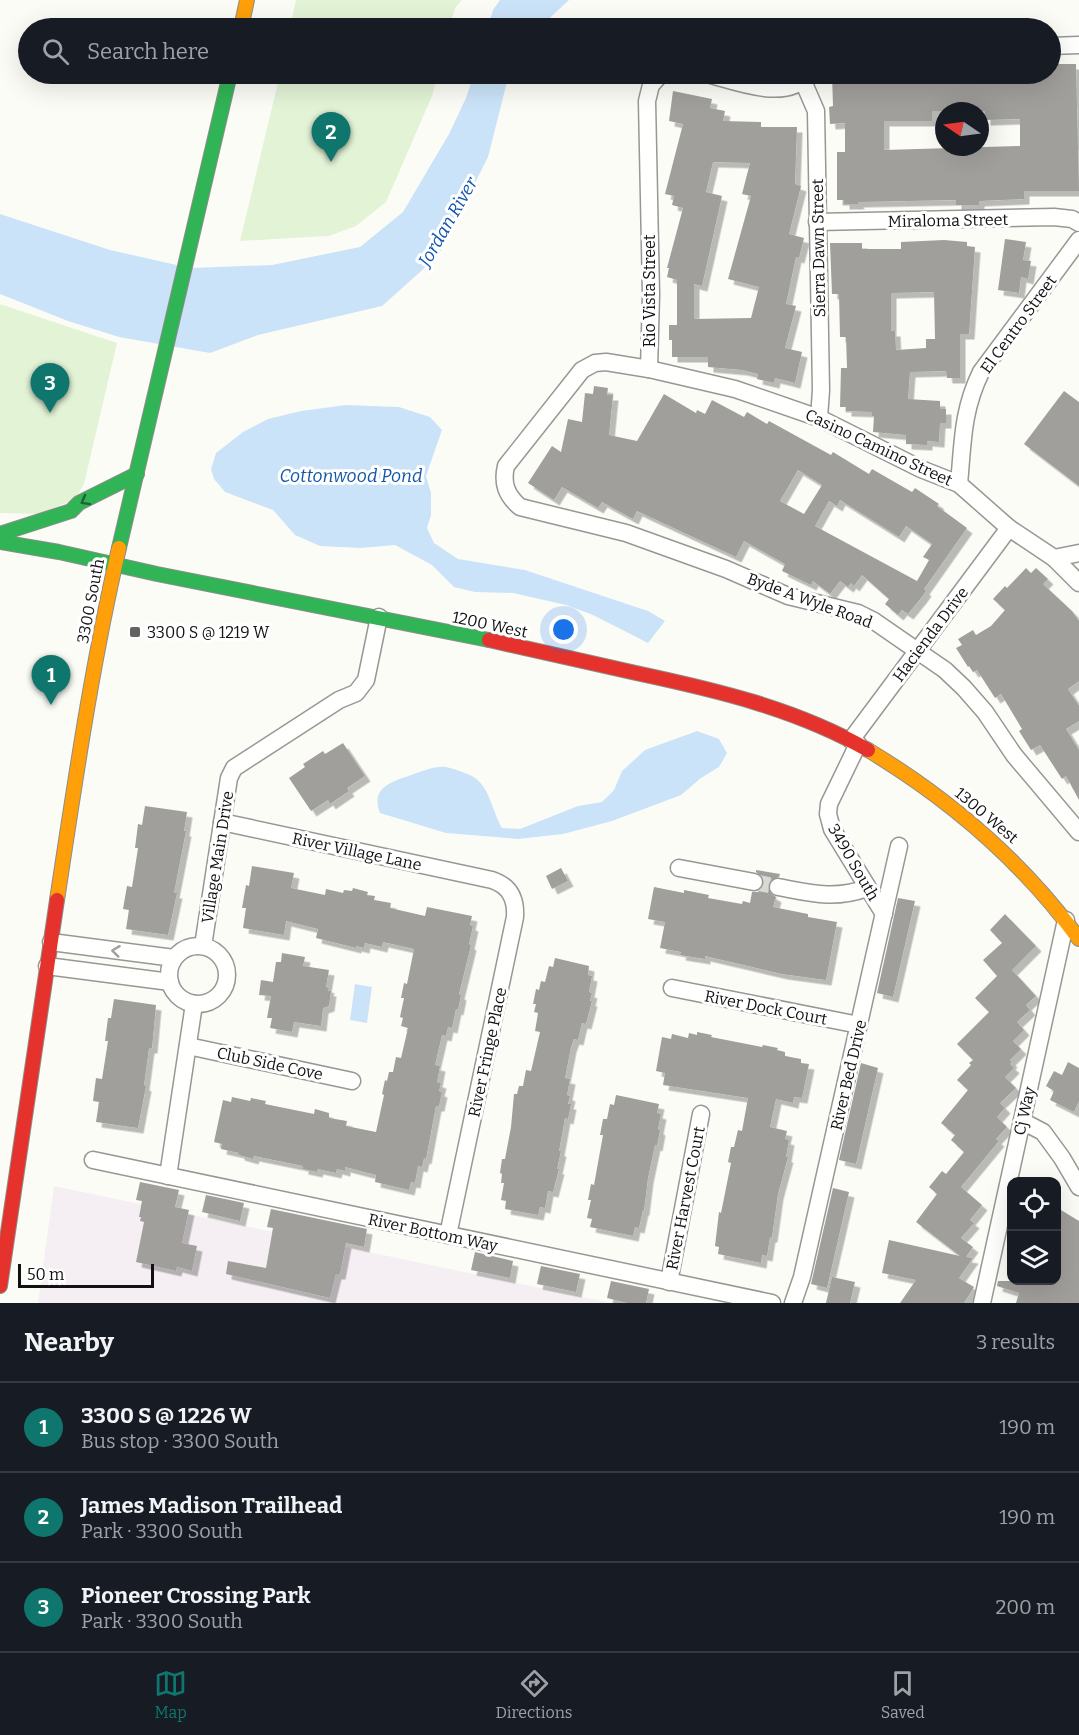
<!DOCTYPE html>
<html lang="en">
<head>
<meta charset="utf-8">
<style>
  body { margin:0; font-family:Bitter,serif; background:#242831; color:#f1f3f6 }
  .controls { position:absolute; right:18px; bottom:18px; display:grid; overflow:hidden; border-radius:12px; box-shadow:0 6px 24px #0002 }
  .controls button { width:54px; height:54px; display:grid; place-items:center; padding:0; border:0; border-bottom:2px solid #363941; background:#171b24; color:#f1f3f6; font:30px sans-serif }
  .compass { position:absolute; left:935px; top:102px; width:54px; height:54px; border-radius:50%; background:#171b24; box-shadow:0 6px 24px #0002; rotate:283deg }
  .scale { position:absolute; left:18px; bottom:15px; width:136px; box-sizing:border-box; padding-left:6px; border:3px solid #111; border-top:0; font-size:16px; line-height:21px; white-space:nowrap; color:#111; -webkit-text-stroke:4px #fff; paint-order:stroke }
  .you { position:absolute; left:564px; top:630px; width:21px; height:21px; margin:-15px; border:4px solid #fff; border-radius:50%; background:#1a73e8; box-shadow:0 0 0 9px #1a73e833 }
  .badge { display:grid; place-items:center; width:39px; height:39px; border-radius:50%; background:#0f766e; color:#fff; font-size:20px; font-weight:700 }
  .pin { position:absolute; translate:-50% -50px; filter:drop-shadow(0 2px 3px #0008) }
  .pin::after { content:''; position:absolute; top:32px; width:21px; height:18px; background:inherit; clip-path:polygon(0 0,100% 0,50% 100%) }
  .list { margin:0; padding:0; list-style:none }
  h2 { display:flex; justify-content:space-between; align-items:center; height:78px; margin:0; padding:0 24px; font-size:26px }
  h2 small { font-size:20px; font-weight:400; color:#9ea1a6 }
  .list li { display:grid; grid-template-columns:39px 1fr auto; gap:18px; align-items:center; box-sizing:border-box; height:90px; padding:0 24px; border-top:2px solid #363941 }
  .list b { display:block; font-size:22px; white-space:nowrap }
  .list p { margin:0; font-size:20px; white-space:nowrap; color:#9ea1a6 }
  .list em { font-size:20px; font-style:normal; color:#9ea1a6 }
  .icon { flex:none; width:33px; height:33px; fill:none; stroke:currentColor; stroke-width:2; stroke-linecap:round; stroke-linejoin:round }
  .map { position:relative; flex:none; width:1079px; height:1303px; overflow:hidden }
  .search { position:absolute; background:#171b24; box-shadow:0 6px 24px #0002; left:18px; right:18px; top:18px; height:66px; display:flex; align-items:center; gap:15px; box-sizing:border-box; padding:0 21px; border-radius:33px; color:#9ea1a6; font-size:22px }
  .sheet { height:348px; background:#171b24 }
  nav { display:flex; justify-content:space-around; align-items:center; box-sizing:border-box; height:84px; border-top:2px solid #363941; background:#171b24; font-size:16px; color:#9ea1a6 }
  nav a { display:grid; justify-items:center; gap:3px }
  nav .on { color:#0f766e }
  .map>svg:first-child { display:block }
</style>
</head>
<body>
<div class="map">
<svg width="1079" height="1303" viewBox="0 0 1079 1303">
  <defs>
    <filter id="shadow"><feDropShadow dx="5.5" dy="5.5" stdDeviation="0" flood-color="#0004"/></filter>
  </defs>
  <rect width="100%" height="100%" fill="#fcfcf7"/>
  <path fill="#f5eff3" d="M54,1186L612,1303H38Z"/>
  <g fill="#e3f3d6">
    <path d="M296,0H462L455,8L449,28H290Z"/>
    <path d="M280,74H438L432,96L386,202L356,226L329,236L240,241Z"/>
    <path d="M0,304L117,343L84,484L75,499L40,514L0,513Z"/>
  </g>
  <g fill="#cbe3f8">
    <path d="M500,0H569L539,28H488L493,10Z"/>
    <path d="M474,74H509L488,157L438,256L382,306L258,335L210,353L119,337L68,321L0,294V214L110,250L190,268L272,265L360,247L403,212L449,134L466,98Z"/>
    <path d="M346,405L399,407L430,417L442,430L426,476L431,493V515L427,528L434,543L458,559L525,570L648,611L665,621L648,643L593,615L566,605L513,593L475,592L454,587L432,565L395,545L361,548L320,546L295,535L273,510L225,492L214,479L211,469L216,453L243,432L268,419L301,411Z"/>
    <path d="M697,731L719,739L727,753L719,767L701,778L681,795L612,821L563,834L518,839L446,833L380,813C369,786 395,781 414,774C423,771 435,766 445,767C453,768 465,773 472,776C490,786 492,811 502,828L520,829L578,806L602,802L614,790L622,771L645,750Z"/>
    <path d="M355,984L372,987L367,1023L350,1020Z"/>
  </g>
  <g fill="#a09f9c" fill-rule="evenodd" filter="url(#shadow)">
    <path d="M1052,64H1076L1079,191H1024V199L979,201V205H956V200L858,202L859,204H844V200H837V152H845V123L830,124L829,107L833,106L832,75L1050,74ZM932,111H985V120L1020,119V146L884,150V121H932Z"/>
    <path d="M673,91L712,99L710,108L725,111L723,121L761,122V127H797L795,184L801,186L789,234L804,238L799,258L796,257L786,304L796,306L785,348L802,352L795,383L775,378L774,383L757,379L758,374L742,370L708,367V357H672V340H669V325H677V280L667,277L669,268H667L683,208L672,205L674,196L665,194L683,124L669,121ZM713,162L750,163L742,194L751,196L728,279L759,287L751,318L694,319V284L702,286L722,196L706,192Z"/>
    <path d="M1005,239L1026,242L1023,260L1031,261L1028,279L1021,277L1019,293L998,290Z"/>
    <path d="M944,240L967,242V246L975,247L969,334H960V378H947L946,371L910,372L908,399L940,401V409H946V423H940L939,442L927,441V445L906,444V435L873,432L874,416H872V412L846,411V407H840L841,368H847L846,337H840L839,294H832L830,243H862V249H901V242ZM934,292L935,339H926V348L896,350L895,331H891V293Z"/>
    <path d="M594,386L608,388L607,395H613L609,435L637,441L664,394L696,413L697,410L705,414L712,400L744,417L747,412L767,424L769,421L831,455L833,452L869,474L872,469L912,492L915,488L939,504L937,506L967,528L924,589L926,591L921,598L908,614L902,610L898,615L885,604L889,599L862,575L854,586L851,583L848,587L840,581L830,594L813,581L811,585L782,571L785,564L744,541L736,557L637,511L633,519L602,502L598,508L562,487L554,500L528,483L552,446L561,452L568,419L582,422L585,393L593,394ZM798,470L822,485L804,514L780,501ZM840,500L899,537L906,526L932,544L923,557L929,560L917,581L815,526L829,501L837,506Z"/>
    <path d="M1064,391L1079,402V486L1024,444Z"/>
    <path d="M1026,568L1031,573L1036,568L1048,579L1043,584L1072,611L1079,621V681L1068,689L1079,706V721L1066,729L1079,750V800L1066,776L1062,779L1040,745L1031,750L1019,731L1022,729L1001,694L995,698L977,670L973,672L969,666L968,667L956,648L962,645L958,639L973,630L976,635L991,626L1005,610L993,599L1005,586L1007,588Z"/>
    <path d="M343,743L365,776L347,788L349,791L330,804L328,800L311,811L289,778L305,767L303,764L323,751L325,754Z"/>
    <path d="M145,806L187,812L184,831H186L174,893H177L168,935L126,929L129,910L123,909L127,886L132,887L138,848H135L138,824L142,825Z"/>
    <path d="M252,866L294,873L291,888L325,895L326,889L343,893L344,890L352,891L353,888L368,892L367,895L375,896L374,900L391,903L390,908L425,916L427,907L472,916L470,925L473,926L469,944L471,945L459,994L461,995L458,1010L456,1009L452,1028L448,1027L446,1036L442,1035L435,1065L440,1066L437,1082L441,1083L439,1091L442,1092L439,1106H436L426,1159L424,1158L422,1167L418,1166L415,1183L411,1182L409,1190L375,1182L376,1175L345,1167V1171L337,1169L336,1173L318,1169L317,1172L303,1169V1166L254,1156L253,1159L239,1155V1153L221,1149L222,1144L214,1142L223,1100L231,1102L232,1097L250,1101L251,1098L266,1101L265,1104L314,1114L315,1109L329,1113V1118L347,1121L346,1126L376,1132L384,1095L382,1094L385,1080L387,1081L389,1072H393L396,1057L401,1058L408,1028L401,1026L403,1018L400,1017L404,998H401L404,983L407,984L414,949L383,942L382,947L365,943L364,948L356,946V948L316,938L318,929L286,921L284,935L243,928L246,908H242L246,885L249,886Z"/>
    <path d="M561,868L568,881L552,889L546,876Z"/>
    <path d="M756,870L780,874L779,877L771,880L768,886L771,894L776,897L773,907L808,914V917L837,922L826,980L782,974L705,956V959L680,955L681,952L660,948L665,922L648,919L654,887L684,893V890L709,895L708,898L742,904L743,901L750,903L752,892H758L764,884V878L756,872Z"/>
    <path d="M898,898L915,901L893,997L877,993Z"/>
    <path d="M1005,914L1036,946L1012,970L1036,996L1026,1005L1030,1010L1017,1022L1024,1030L1013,1041L1021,1049L1010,1060L1012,1062L1010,1064L1014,1068L1005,1077L1016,1088L1000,1103L1005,1108L997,1117L1007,1127L996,1139L999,1141L961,1187L982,1205L970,1220L974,1223L961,1238L973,1247L966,1257L973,1258L959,1278L974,1287L964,1303H900L916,1280L882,1273L889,1240L960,1256L916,1222L937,1194L929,1187L942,1171L946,1174L964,1152L951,1140L955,1135L941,1123L968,1090L957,1080L971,1065L969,1063L973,1060L957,1044L989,1012L975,998L997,976L983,960L1002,943L990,930Z"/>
    <path d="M282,953L305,957L303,966L329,970L326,987L329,988L328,991H331L329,1006L323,1008L321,1026L294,1022L292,1032L270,1028L272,1018H267L271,996L259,995L261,980L273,982L276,962H281Z"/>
    <path d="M555,958L589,966L588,975L592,976L589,992L592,993L590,1001H592L586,1024L582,1023L578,1040L574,1039L571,1047L565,1078L570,1079L567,1095L570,1096L568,1104H571L568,1119L565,1118L559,1151H561L557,1169H559L553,1192L548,1191L545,1208L540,1207L538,1215L505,1209L506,1201L501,1200L504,1183H501L502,1174L500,1173L502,1159H505L511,1127L514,1094H517L519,1086H523L526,1070L531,1071L540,1032L535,1031L538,1013L534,1012L536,1004H533L536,989L539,990L541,981L545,982L549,966L553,967Z"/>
    <path d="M114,999L156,1005L152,1048H149L144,1085L146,1086L138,1128L96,1122L99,1102L93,1101L96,1078L102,1079L108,1041H105L108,1018H111Z"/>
    <path d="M697,1032L712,1035L711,1037L762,1047L763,1045L778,1048L777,1050L785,1052V1056L801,1059V1063L809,1064L802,1098L794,1097L793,1103L776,1099L770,1127L787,1131L785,1139L789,1140L786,1157H788L778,1194L772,1237H770L767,1256L762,1255L761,1263L718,1254L719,1247L715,1246L719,1212L721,1213L731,1163L728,1162L731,1147H734L738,1130L742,1131L748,1098L663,1085L665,1073L656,1071L662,1037L671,1039L672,1034L688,1038L689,1033L697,1035Z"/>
    <path d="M1068,1062L1079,1068V1101L1074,1112L1050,1100L1054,1091L1046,1086L1054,1071L1062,1075Z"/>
    <path d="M861,1063L878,1068L856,1164L839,1160Z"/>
    <path d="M616,1095L659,1104L657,1113L661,1114L658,1129L660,1130L657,1146L655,1145L648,1178L644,1210H643L639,1228L635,1227L633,1236L590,1227L592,1219L587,1218L591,1200H588L591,1184L594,1185L603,1135H600L603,1119H607L610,1104L614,1105Z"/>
    <path d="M140,1182L179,1190L175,1207L189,1210L182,1243L197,1246L192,1271L177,1267L176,1271L136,1262L144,1222L140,1221L141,1217H139L142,1201L136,1200Z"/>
    <path d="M833,1188L849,1192L827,1288L811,1284Z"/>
    <path d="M206,1195L244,1203L240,1221L202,1212Z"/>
    <path d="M1056,1207L1079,1221V1303H1016L1019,1293L997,1286L998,1281H1056Z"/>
    <path d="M271,1209L367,1229L364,1247L346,1243L340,1274H336L330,1298L226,1274L228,1261L266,1268L273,1228L267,1227Z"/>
    <path d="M475,1252L513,1261L510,1278L471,1270Z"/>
    <path d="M541,1266L580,1274L576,1292L537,1284Z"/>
    <path d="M832,1277L855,1282L850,1303H826Z"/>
    <path d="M611,1281L649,1289L646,1303H627L607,1298Z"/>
  </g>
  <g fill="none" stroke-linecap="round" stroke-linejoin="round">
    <path stroke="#d9d9d4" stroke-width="16" stroke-dasharray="16 8" stroke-linecap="butt" d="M754,882L778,887"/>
    <g stroke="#979795" stroke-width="19">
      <g id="street">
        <path d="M1050,46L1079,45"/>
        <path d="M707,74C735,81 788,103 808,74"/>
        <path d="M803,81L816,111L821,390L819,418"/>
        <path d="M817,222L1054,217L1072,219L1079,223"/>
        <path d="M649,369L651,294L647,101L651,85L661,74"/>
        <path d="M959,484C963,442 962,411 981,372L1079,240"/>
        <path d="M1054,558L1079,553"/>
        <path d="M1079,583L1054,558L1009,528L959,484L921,469L819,418L735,389L649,369L606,362L595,363L582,370L506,466C502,483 506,495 520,507L626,533L726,569L788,596L858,613L874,621L945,670L964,688L985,712L1014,755L1079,832"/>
        <path d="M851,740L1009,528"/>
        <path d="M858,744L829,804L828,814L832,829L884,914"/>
        <path d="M222,822L492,880C510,886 516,899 515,917L448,1235"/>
        <path d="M679,868L754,882"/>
        <path d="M778,887C810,893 834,900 867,888"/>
        <path d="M51,942L174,958"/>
        <path d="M203,946L229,778L234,768L339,700L356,693L366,680L379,617"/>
        <circle cx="198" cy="975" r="29"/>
        <path d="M47,966L170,982"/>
        <path d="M672,988L859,1025"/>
        <path d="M188,1046L352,1081"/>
        <path d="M1022,1121L1043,1132L1062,1158L1079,1187"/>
        <path d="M93,1160L772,1303"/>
        <path d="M168,1176L194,1004"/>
        <path d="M669,1282L701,1114"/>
        <path d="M793,1303L802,1277L899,846"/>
        <path d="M982,1303L1066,920"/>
      </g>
    </g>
    <g stroke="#8d8d8b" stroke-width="16">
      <g id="fast">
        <path d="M0,534L71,511L79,503L137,474"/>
        <path d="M0,542L59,552L157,574L489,640"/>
        <path d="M119,548L230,74"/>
      </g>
    </g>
    <g stroke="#8d8d8b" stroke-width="16">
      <g id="slow">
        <path d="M241,28L247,0"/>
        <path d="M868,750C951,800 1022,861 1079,939"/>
        <path d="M57,900C75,782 92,664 119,548"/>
      </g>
    </g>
    <g stroke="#8d8d8b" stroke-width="16">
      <g id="jam">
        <path d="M489,640C538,651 587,662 636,673C716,690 797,709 868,750"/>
        <path d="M0,1286L57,900"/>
      </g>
    </g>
    <use href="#street" stroke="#fffffe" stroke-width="16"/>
    <use href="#fast" stroke="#30b455" stroke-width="14"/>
    <use href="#slow" stroke="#ff9f0a" stroke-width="14"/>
    <use href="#jam" stroke="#e5322d" stroke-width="14"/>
  </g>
  <defs><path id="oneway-chevron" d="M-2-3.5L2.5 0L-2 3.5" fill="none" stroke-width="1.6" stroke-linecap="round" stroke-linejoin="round" transform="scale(1.5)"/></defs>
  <use stroke="#206233" href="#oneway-chevron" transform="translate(85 501) rotate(151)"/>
  <use stroke="#a0a09f" href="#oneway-chevron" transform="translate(116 951) rotate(-173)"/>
  <rect fill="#636362" stroke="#fff" stroke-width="2" x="129" y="626" width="12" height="12" rx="3"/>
  <g text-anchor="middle" stroke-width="6" stroke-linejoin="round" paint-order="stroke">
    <g font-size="16" fill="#111" stroke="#fff">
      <text transform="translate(948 220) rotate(-1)" y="6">Miraloma Street</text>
      <text transform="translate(818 248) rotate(-91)" y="6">Sierra Dawn Street</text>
      <text transform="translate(649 291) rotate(-90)" y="6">Rio Vista Street</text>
      <text transform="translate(1018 324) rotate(-54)" y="6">El Centro Street</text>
      <text transform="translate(879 447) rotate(25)" y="6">Casino Camino Street</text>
      <text transform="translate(810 600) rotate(20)" y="6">Byde A Wyle Road</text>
      <text transform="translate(90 601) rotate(-79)" y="6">3300 South</text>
      <text transform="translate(490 624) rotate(12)" y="6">1200 West</text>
      <text transform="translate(930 634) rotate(-53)" y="6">Hacienda Drive</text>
      <text transform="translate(987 815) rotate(40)" y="6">1300 West</text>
      <text transform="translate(357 851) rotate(12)" y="6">River Village Lane</text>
      <text transform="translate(217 857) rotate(-81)" y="6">Village Main Drive</text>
      <text transform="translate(854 862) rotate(60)" y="6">3490 South</text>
      <text transform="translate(766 1007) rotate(11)" y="6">River Dock Court</text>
      <text transform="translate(487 1052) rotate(-78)" y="6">River Fringe Place</text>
      <text transform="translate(270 1063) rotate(12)" y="6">Club Side Cove</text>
      <text transform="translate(848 1075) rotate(-77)" y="6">River Bed Drive</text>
      <text transform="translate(1024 1111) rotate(-77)" y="6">Cj Way</text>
      <text transform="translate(685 1198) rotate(-79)" y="6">River Harvest Court</text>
      <text transform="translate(433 1232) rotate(12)" y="6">River Bottom Way</text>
    </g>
    <g font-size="16" fill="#111" stroke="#fff" text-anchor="start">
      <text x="147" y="638">3300 S @ 1219 W</text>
    </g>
    <g font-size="18" font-style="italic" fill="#1356a9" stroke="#fff">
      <text transform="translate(448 222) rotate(-60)" y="6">Jordan River</text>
      <text x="351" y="482">Cottonwood Pond</text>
    </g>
  </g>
</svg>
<div class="controls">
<button><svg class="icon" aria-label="locate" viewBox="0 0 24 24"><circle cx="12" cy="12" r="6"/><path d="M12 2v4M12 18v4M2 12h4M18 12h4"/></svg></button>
<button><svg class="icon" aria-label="layers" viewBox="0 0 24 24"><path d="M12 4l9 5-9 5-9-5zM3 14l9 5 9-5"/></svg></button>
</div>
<svg class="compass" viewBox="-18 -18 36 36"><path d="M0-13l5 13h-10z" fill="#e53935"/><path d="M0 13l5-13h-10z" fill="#9ea1a6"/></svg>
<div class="scale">50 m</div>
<div class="you"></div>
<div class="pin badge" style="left:51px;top:705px">1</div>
<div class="pin badge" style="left:331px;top:162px">2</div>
<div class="pin badge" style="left:50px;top:413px">3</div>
<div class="search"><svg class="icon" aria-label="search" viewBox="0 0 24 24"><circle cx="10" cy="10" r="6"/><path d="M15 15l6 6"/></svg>Search here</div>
</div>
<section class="sheet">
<h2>Nearby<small>3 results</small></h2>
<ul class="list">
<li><span class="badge">1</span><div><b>3300 S @ 1226 W</b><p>Bus stop · 3300 South</p></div><em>190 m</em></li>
<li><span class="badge">2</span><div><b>James Madison Trailhead</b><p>Park · 3300 South</p></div><em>190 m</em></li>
<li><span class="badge">3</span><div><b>Pioneer Crossing Park</b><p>Park · 3300 South</p></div><em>200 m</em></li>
</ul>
</section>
<nav>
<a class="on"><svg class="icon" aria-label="map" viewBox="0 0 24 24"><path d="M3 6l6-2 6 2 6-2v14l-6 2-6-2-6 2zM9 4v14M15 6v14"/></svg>Map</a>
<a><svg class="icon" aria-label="directions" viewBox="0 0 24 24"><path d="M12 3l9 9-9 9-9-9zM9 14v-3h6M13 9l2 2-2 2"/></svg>Directions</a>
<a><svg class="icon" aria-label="saved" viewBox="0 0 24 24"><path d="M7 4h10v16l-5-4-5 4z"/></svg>Saved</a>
</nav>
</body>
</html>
